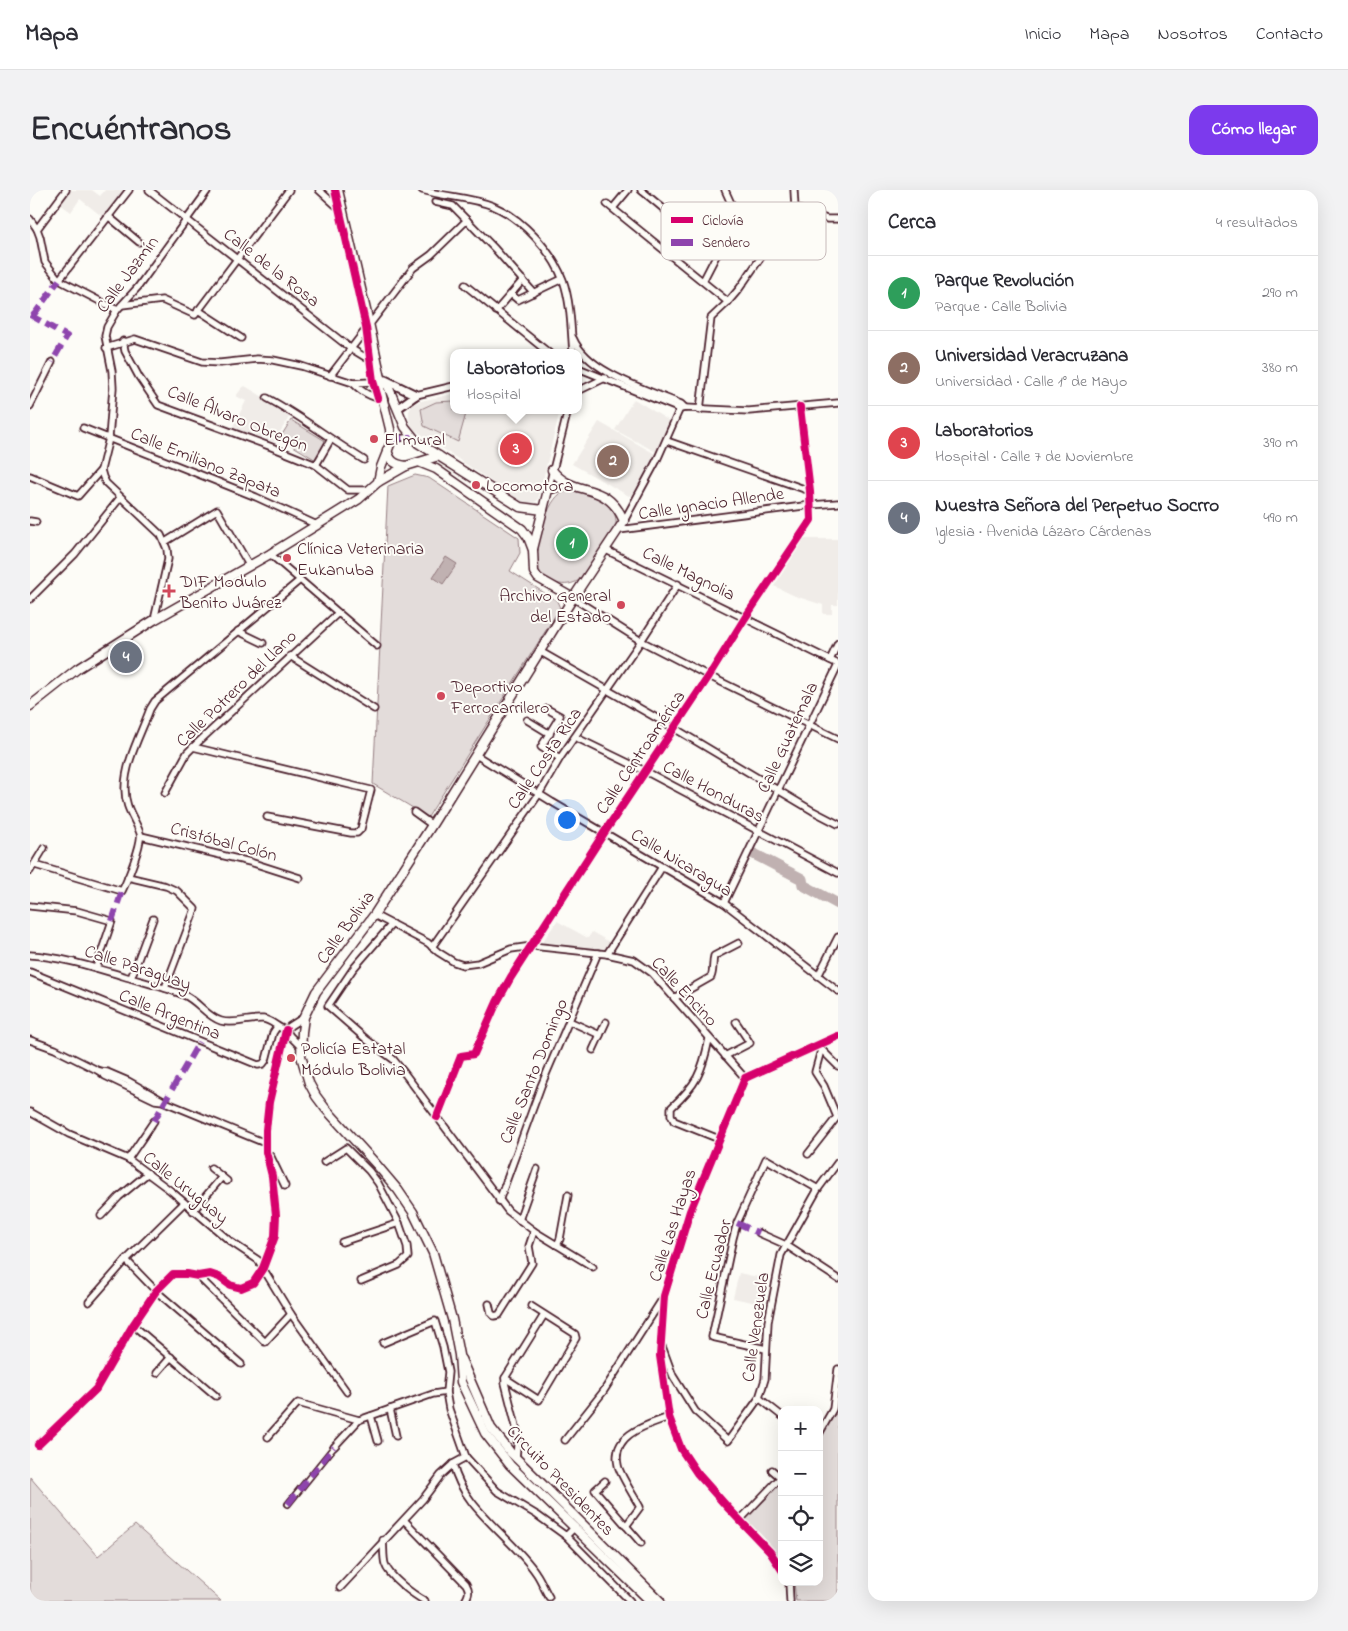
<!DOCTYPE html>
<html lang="es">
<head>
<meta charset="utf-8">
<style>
  body { margin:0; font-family:"Indie Flower",sans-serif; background:#f2f2f3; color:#2b2b33 }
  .controls { position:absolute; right:15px; bottom:15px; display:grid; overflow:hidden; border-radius:10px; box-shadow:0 5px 20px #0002 }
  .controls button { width:45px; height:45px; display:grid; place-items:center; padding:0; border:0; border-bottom:1px solid #e1e1e2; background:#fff; color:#2b2b33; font:25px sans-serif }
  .you { position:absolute; left:536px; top:629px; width:18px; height:18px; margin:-12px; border:4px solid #fff; border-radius:50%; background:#1a73e8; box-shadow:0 0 0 8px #1a73e833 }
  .badge { display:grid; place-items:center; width:32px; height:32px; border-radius:50%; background:#7c3aed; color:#fff; font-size:16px; font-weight:700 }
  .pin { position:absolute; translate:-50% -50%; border:2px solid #fff; box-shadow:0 1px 5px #0006 }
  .popup { position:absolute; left:420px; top:159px; width:132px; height:65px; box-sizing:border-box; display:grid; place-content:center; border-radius:10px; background:#fff; filter:drop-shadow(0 1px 4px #0005); font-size:16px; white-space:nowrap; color:#7c7c81 }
  .popup b { font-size:19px; color:#2b2b33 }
  .popup::after { content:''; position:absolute; left:50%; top:100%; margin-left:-10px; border:10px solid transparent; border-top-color:#fff }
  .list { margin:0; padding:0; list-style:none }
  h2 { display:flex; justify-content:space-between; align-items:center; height:65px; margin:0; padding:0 20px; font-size:21px }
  h2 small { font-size:16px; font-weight:400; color:#7c7c81 }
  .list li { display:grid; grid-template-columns:32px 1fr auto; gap:15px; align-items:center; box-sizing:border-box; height:75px; padding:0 20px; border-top:1px solid #e1e1e2 }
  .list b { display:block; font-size:19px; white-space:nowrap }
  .list p { margin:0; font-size:16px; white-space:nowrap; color:#7c7c81 }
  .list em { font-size:16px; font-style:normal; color:#7c7c81 }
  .icon { flex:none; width:28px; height:28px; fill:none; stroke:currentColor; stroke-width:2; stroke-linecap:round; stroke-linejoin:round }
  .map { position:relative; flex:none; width:808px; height:1411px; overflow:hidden; border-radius:15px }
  header { display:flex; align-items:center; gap:30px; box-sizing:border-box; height:70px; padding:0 25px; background:#fff; border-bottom:1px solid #e1e1e2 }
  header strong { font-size:24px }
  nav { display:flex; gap:28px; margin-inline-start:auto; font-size:18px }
  .intro { display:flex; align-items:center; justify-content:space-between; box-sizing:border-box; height:120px; padding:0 30px }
  h1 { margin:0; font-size:35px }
  .button { padding:12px 22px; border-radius:15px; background:#7c3aed; color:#fff; font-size:18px; font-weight:700 }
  main { display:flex; gap:30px; padding:0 30px }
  aside { flex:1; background:#fff; border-radius:15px; box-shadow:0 5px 20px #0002 }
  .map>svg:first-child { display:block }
</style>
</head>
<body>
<header>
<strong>Mapa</strong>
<nav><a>Inicio</a><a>Mapa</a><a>Nosotros</a><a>Contacto</a></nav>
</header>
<div class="intro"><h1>Encuéntranos</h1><a class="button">Cómo llegar</a></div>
<main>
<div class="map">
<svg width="808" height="1411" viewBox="0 0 808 1411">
  <rect width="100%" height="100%" fill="#fdfcf7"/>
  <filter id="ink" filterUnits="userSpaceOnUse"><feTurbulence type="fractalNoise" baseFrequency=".02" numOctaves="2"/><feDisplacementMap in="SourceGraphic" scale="10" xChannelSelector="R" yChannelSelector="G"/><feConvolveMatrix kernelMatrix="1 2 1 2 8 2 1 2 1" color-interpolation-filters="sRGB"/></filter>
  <g filter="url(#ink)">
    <g fill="#f0ece8">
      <path d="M40,0H62L70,6L75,0H95L74,28L50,9L41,22L30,14Z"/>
      <path d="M215,196L261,224L244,252L202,238L216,211L206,206L212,198Z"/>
      <path d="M423,204L424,220H530L508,310L501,314H495L382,238L379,229V221L382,215L391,211Z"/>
      <path d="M604,209L641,232L628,263L585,240Z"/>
      <path d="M569,232L627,265L604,303L599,306L542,274Z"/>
      <path d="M774,349H808V415H802V424H793V415L765,406L744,396Z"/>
      <path d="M527,731L558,748L562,742L583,754L576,763L514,755L513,751Z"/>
      <path d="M709,1083L737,1089L731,1114L703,1108Z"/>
    </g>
    <g fill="#e3dcda" stroke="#967e82">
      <path d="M423,211L424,220H437L428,252L394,236L391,219L406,212Z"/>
      <path d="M261,230L297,252L286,270L250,248Z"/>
      <path d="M385,285L399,288L489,348L490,363L480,381L527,411L530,418L398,627L343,594L358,296Z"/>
      <path d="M545,300C566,305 588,311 586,337L551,389C543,394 535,396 526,393C518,390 511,387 508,379C503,362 515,315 530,304C534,301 540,301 545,300Z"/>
      <path d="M805,1224L808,1226V1411H766L764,1392H789V1249Z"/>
      <path d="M0,1287L68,1366L105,1335L191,1411H0Z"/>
      <path d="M752,1289V1372L744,1359L714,1330Z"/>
    </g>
    <path fill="#c0b1b1" stroke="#91777b" d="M416,367L427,374L413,394L403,387Z"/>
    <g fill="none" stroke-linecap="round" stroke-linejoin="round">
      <path stroke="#c0b1b1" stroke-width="11" d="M724,664L772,689L773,695L808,714"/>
      <g stroke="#4a1f2b" stroke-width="8">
        <g id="pedestrian">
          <path d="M361,252L371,248L382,247"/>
          <path d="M258,1314L304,1257"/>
        </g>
      </g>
      <g stroke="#4a1f2b" stroke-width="9">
        <g id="minor">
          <path d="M119,0L320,158L348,175"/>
          <path d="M289,0L312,21"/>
          <path d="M392,0C415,7 440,7 463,16C492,28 522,61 533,90C541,113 541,139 543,163"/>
          <path d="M611,0L688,64"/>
          <path d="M405,12L423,16L465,59L504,103"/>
          <path d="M577,14L698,112"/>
          <path d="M583,18L598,0"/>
          <path d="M765,18L797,29H808"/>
          <path d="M78,26L109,52"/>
          <path d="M0,29L7,39L10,47L15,72L29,90L87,120"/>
          <path d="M7,39L36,0"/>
          <path d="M29,90L99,0"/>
          <path d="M673,91L703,33L704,20L695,0"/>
          <path d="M435,95L519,163"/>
          <path d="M481,104L488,110L532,89"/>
          <path d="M92,115L132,110L165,125L259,0"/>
          <path d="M168,120L211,148"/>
          <path d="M466,121L493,90"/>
          <path d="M543,148C558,183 618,200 651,214L655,218"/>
          <path d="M93,151L95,161L109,187L128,215L239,256L286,275L318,300H340"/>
          <path d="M76,158L105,149L172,172L190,173L227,169L243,170L271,176L323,193L340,192L351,188"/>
          <path d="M548,178L650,219L655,218L719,221L808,213"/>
          <path d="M300,186L383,78L401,65L437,30"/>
          <path d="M323,193C332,202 340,207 353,209"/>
          <path d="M548,201L575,188"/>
          <path d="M386,205L424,196"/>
          <path d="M237,208C271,226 301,250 334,270"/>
          <path d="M0,216L22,172"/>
          <path d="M670,220L681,128L698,112L709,99L765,18L764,0"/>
          <path d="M53,238L226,307L287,335"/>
          <path d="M637,251L780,301"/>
          <path d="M286,275L301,249"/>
          <path d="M0,286L48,306L71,280"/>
          <path d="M518,300L538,220"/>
          <path d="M0,331L6,332"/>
          <path d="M594,331L627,270L651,216"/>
          <path d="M589,340L781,315L808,313"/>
          <path d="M135,352L187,320L219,375"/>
          <path d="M576,360L808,474"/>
          <path d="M240,364L347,456"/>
          <path d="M543,408L611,451L679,486L808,549"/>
          <path d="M0,409L45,364L90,308"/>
          <path d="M124,430L138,369L137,359L131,345L76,293L73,287L71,280L79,248L83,198L82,181L75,146L77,137L87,120L108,97L178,0"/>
          <path d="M208,441L233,453"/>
          <path d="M511,462L644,538L783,621L808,634"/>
          <path d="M260,466L344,519"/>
          <path d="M800,470L808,453"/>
          <path d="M517,519L530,526L511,557L530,568"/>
          <path d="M497,530L520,544"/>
          <path d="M545,547L615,581L808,683"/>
          <path d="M163,557L341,600L331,639L327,643H321L237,627"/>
          <path d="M446,565L522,612L694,713L808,801"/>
          <path d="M135,603L157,563L163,557L308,423"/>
          <path d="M384,622L402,635"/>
          <path d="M111,646L220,672L270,688"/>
          <path d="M5,675L92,701C97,691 113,652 110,643C104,627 95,618 95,599C95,572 111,544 120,519L125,511L270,390"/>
          <path d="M0,681L14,658"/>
          <path d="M98,687L136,696L147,701L165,719L135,798"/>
          <path d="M694,713L808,475"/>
          <path d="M0,716L47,721L82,731L66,778"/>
          <path d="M344,725L398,753L408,762L424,772L433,775L448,773L481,759L502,756L577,764L604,770L622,783L715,888"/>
          <path d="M362,734L323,779L298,816L337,850L363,869L372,880L478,1021L504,1041L563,1077"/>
          <path d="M402,757L509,604L530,568L611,451L648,394"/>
          <path d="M577,764L632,677"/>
          <path d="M0,765C32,767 62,777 93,786C113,792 134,797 154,805C168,811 177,827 191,831C205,835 219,828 233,829C242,830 247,838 256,840L260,846L271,857"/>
          <path d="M0,782L228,875L233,874L236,870L243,843L247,837"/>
          <path d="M788,786L808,747"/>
          <path d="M101,788L123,729"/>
          <path d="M644,808L681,787C684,780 682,773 684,766L709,753"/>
          <path d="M539,831L570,845"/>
          <path d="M256,840L260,836L274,827"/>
          <path d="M679,849C672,883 667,894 641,918V925L644,931L689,949"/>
          <path d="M0,850L25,859L69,881L75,886L125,910L133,911"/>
          <path d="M790,858L808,876"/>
          <path d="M563,860L576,832"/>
          <path d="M695,866L720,853L706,832"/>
          <path d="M69,881L77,882L98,891L135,912L235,953"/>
          <path d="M0,922L39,944L98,969L141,1001L201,1052L228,1070L261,1124L317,1202"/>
          <path d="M407,927L431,866L444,864L467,812L481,787L574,643L679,486L715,428L781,330L780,301L770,217"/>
          <path d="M238,964L241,967L255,996"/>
          <path d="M778,964L807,927L794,896L785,882L791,860"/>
          <path d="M98,969L124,931"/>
          <path d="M294,972L316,958L339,981L348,993L369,1033L377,1056L378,1067L369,1075L331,1091"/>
          <path d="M181,978L197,991"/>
          <path d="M469,1011L511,896L568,763"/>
          <path d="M163,1021L192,987"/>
          <path d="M71,1026L89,1007L118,983"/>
          <path d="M489,1030L507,979"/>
          <path d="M729,1043L756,1055L808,1089"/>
          <path d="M312,1052L369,1033"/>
          <path d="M527,1055L530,1049L538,1005"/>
          <path d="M96,1070L126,1101L211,1174"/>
          <path d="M168,1086L235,1152L261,1124"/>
          <path d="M59,1112L96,1070L154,1013"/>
          <path d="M459,1114L461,1123L464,1126L469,1125L502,1073L499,1056L504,1041"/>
          <path d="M103,1135L186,1206"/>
          <path d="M353,1153L405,1131L413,1157L418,1182L416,1202L419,1219L436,1267L467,1301L507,1325L536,1346L545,1337"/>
          <path d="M632,1156L643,1186L665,1221L698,1251L729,1208L735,1189L738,1132L751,1065L788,999L808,972"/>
          <path d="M736,1159L682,1147L703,1048L707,1033L736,969L788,999"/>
          <path d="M127,1183L141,1167"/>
          <path d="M475,1188L509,1210L546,1148L545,1144L501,1116"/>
          <path d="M729,1208L752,1226"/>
          <path d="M360,1219L366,1246"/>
          <path d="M341,1226L348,1251"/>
          <path d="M789,1244L803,1219L808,1179"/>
          <path d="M238,1247L268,1213L329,1230L403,1204L416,1202"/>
          <path d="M535,1250L573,1202L633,1108"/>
          <path d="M8,1255L66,1199L103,1135L126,1101L143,1084H157L168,1086L180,1084L189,1087L200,1095L211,1098L223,1093L233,1078L245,1046L246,1025L242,986L236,962V940L239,912L256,840"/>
          <path d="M304,1257L329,1230"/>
          <path d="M486,1269L488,1244L475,1193V1188L514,1125"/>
          <path d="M423,1274C433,1319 481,1346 506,1383C511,1390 514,1399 519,1407"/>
          <path d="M742,1280L750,1287"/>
          <path d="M575,1291L565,1300L611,1353"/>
          <path d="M374,1330L436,1394C440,1401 439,1404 435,1411"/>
          <path d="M710,1330L752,1286"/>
          <path d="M596,1336L610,1317C605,1308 589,1283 588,1275C581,1244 617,1235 639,1227"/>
          <path d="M536,1346L600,1411"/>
          <path d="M353,1350C354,1358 353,1367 355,1374C359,1387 384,1405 395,1411"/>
          <path d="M752,1380L740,1362L699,1319L667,1283L651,1259L639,1227L630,1166L634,1106L660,1021L715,888L808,846"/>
          <path d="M759,1392L760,1411"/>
          <path d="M310,1398L393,1309L411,1285L423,1274L436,1267"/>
        </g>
      </g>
      <g stroke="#4a1f2b" stroke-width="11">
        <g id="tertiary">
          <path d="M355,190L386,205"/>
          <path d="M368,218L386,205"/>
        </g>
      </g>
      <g stroke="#4a1f2b" stroke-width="11">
        <g id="secondary">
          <path d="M308,0L339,133L351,188L350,198L360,239L361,252L351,277L348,292"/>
          <path d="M351,188L358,196L375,237L388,253L490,317L513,320"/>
          <path d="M357,260C360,271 364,274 376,276"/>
          <path d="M391,273L406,279L492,339L498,347L503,360L504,382L508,388L543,408"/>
          <path d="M522,280C543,308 576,289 594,331L543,408L402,635L344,725L286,802L274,827L272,842L271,866L279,893L286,906L295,918L346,974L368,1000L383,1022L403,1063L422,1129L429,1165L431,1192L455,1243L480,1275L620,1411"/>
          <path d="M503,359L518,300L536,294"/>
          <path d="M0,516L47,479L124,430L240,364L329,309L348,292L376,276L409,266"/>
          <path d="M431,1169L461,1238L481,1263L630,1411"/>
        </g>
      </g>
      <use href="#pedestrian" stroke="#fdfcf7" stroke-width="4.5"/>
      <use href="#minor" stroke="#fdfcf7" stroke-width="5.5"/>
      <use href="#tertiary" stroke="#fdfcf7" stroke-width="7"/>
      <use href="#secondary" stroke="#fdfcf7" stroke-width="8"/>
      <g stroke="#8e44ad" stroke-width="6" stroke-dasharray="12 6" stroke-linecap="butt">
        <path d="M0,125L37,146L22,172"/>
        <path d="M3,126L29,90"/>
        <path d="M361,252L371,248L382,247"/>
        <path d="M82,731L92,701"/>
        <path d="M124,931L169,852"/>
        <path d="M707,1033L729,1043"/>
        <path d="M258,1314L304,1257"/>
      </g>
      <g stroke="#fdfcf7" stroke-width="11">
        <g id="cycleway">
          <path d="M305,0L336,137L343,191L348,208"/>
          <path d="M407,927L431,866L444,864L467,812L481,787L574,643L679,486L715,428L781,330L780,301L770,217"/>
          <path d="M8,1255L66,1199L103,1135L126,1101L143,1084H157L168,1086L180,1084L189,1087L200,1095L211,1098L223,1093L233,1078L245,1046L246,1025L242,986L236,962V940L239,912L256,840"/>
          <path d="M752,1380L740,1362L699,1319L667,1283L651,1259L639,1227L630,1166L634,1106L660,1021L715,888L808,846"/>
        </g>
      </g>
      <use href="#cycleway" stroke="#d6006c" stroke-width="8"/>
    </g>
  </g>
  <g fill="#d1495b" stroke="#fdfcf7" stroke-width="2">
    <circle cx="344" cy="249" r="5"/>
    <circle cx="446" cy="295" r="5"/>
    <circle cx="257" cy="368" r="5"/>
    <path d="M136.5 393.5h5v5h5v5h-5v5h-5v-5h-5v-5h5z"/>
    <circle cx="591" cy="415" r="5"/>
    <circle cx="411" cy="506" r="5"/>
    <circle cx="261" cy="868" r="5"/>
  </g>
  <g text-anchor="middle" stroke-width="4" stroke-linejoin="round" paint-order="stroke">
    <g font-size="18" fill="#4a1f2b" stroke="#fdfcf7">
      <text transform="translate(242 77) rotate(38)" y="6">Calle de la Rosa</text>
      <text transform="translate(97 84) rotate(-53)" y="6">Calle Jazmín</text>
      <text transform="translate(208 228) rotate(22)" y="6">Calle Álvaro Obregón</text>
      <text transform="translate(176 272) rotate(22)" y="6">Calle Emiliano Zapata</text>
      <text transform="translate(681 313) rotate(-8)" y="6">Calle Ignacio Allende</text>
      <text transform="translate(659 383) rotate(26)" y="6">Calle Magnolia</text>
      <text transform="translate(206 498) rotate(-44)" y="6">Calle Potrero del Llano</text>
      <text transform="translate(757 547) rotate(-65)" y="6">Calle Guatemala</text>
      <text transform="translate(610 562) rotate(-56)" y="6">Calle Centroamérica</text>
      <text transform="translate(514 568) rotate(-56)" y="6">Calle Costa Rica</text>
      <text transform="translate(684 601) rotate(28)" y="6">Calle Honduras</text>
      <text transform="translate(194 651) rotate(15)" y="6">Cristóbal Colón</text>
      <text transform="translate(652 672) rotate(31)" y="6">Calle Nicaragua</text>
      <text transform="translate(315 737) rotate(-54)" y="6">Calle Bolivia</text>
      <text transform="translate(108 777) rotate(18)" y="6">Calle Paraguay</text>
      <text transform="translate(655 801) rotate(47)" y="6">Calle Encino</text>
      <text transform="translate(140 824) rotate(22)" y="6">Calle Argentina</text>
      <text transform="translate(503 881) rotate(-68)" y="6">Calle Santo Domingo</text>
      <text transform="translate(156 997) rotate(39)" y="6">Calle Uruguay</text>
      <text transform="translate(642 1035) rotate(-72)" y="6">Calle Las Hayas</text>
      <text transform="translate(683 1079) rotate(-76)" y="6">Calle Ecuador</text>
      <text transform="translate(725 1137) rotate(-82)" y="6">Calle Venezuela</text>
      <text transform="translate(531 1290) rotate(46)" y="6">Circuito Presidentes</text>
    </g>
    <g font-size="18" fill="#4a1f2b" stroke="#fdfcf7" text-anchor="start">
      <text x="354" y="255">El mural</text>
      <text x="456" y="301">Locomotora</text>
      <text x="267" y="364">Clínica Veterinaria<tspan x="267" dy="21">Eukanuba</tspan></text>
      <text x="150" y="397">DIF Modulo<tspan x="150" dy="21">Benito Juárez</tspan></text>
      <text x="581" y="411" text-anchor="end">Archivo General<tspan x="581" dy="21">del Estado</tspan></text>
      <text x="421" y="502">Deportivo<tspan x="421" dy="21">Ferrocarrilero</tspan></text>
      <text x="271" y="864">Policía Estatal<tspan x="271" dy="21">Módulo Bolivia</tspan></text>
    </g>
  </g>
  <rect x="631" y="12" width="165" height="58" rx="8" fill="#fdfcf7" stroke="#c7baba" stroke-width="1"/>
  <rect x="641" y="27" width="22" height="6" fill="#d6006c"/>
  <rect x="641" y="49" width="22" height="7" fill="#8e44ad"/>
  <g font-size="14" fill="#4a1f2b">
    <text x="672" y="35">Ciclovía</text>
    <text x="672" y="57">Sendero</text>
  </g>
</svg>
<div class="controls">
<button>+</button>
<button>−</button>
<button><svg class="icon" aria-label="locate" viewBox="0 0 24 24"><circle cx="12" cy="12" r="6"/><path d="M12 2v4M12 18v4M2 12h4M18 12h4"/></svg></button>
<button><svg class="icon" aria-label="layers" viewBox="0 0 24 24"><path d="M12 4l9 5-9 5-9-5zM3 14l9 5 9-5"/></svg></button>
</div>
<div class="you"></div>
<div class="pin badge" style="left:542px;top:353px;background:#2e9e5b">1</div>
<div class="pin badge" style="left:583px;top:271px;background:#8d6e63">2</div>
<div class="pin badge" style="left:486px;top:259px;background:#e0444e">3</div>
<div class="popup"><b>Laboratorios</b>Hospital</div>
<div class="pin badge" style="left:96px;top:467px;background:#6b7280">4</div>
</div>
<aside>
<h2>Cerca<small>4 resultados</small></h2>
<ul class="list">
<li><span class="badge" style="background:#2e9e5b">1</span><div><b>Parque Revolución</b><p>Parque · Calle Bolivia</p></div><em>290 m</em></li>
<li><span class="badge" style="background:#8d6e63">2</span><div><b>Universidad Veracruzana</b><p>Universidad · Calle 1° de Mayo</p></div><em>380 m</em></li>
<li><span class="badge" style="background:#e0444e">3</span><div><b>Laboratorios</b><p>Hospital · Calle 7 de Noviembre</p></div><em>390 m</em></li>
<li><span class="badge" style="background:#6b7280">4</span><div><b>Nuestra Señora del Perpetuo Socrro</b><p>Iglesia · Avenida Lázaro Cárdenas</p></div><em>490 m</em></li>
</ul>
</aside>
</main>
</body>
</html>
